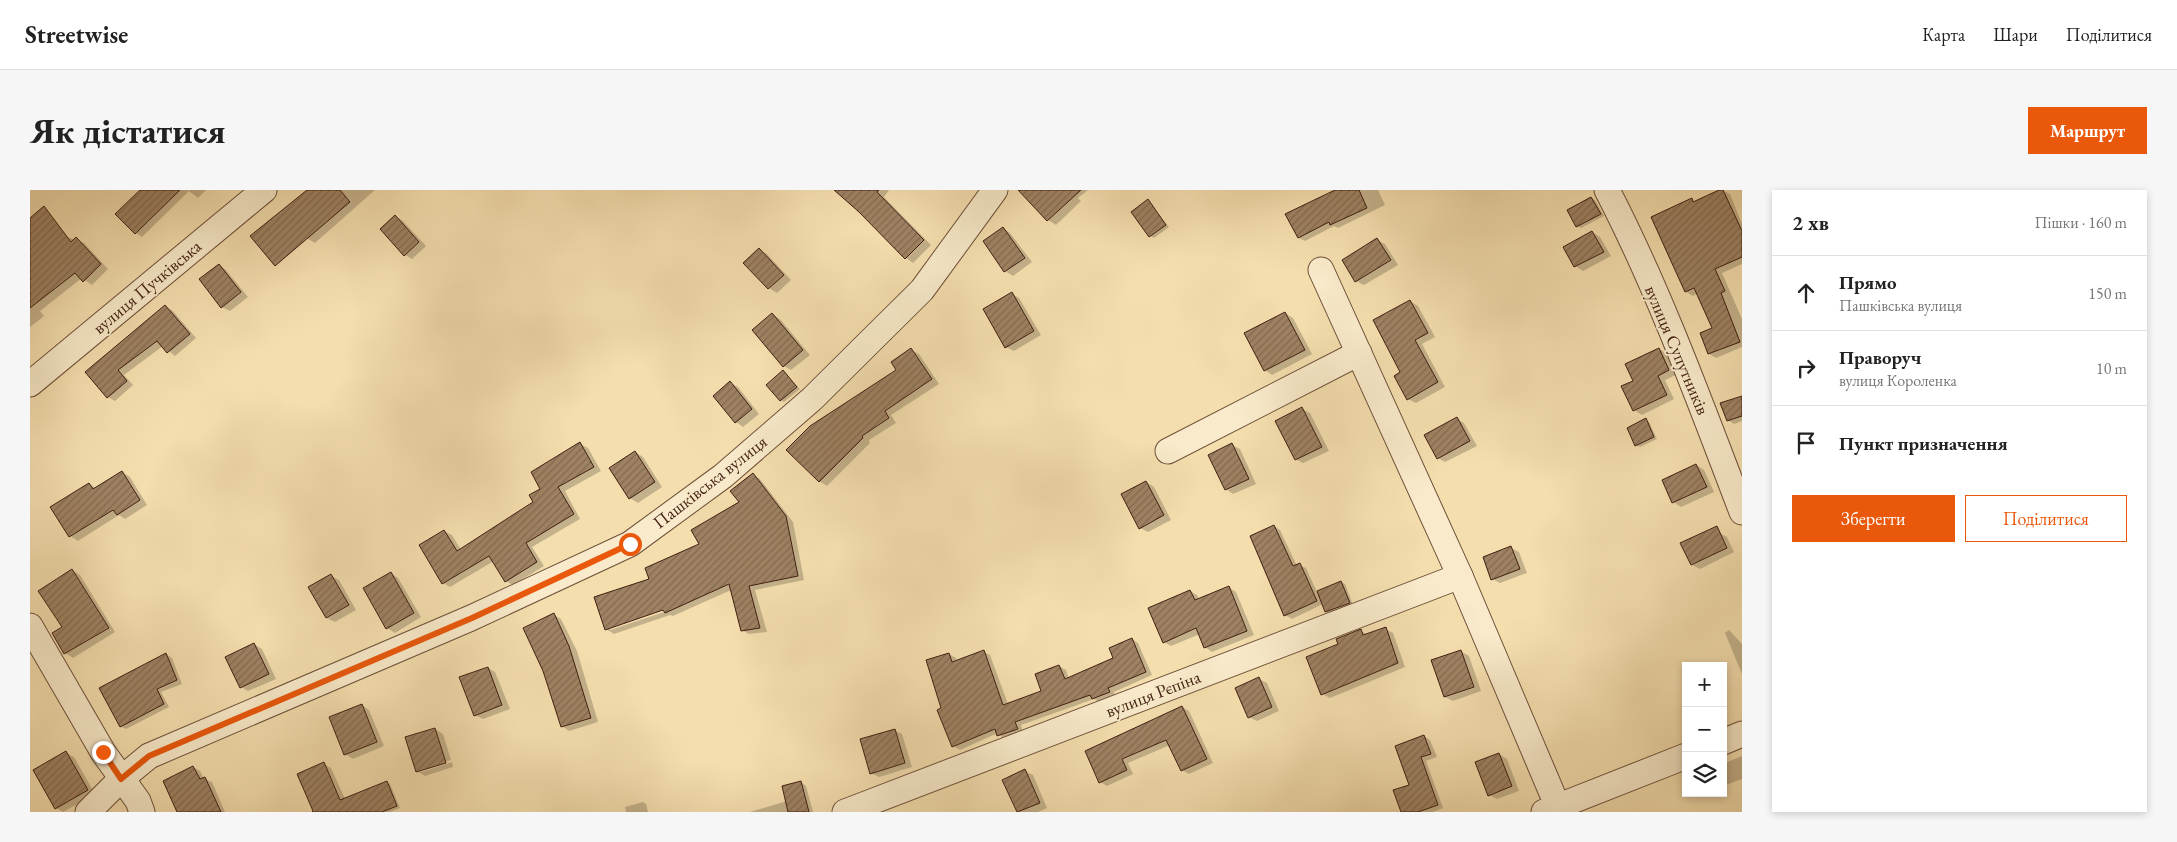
<!DOCTYPE html>
<html lang="uk">
<head>
<meta charset="utf-8">
<style>
  body { margin:0; font-family:"EB Garamond",serif; background:#f6f6f6; color:#222 }
  .controls { position:absolute; right:15px; bottom:15px; display:grid; overflow:hidden; border-radius:0px; box-shadow:0 2px 8px #0003 }
  .controls button { width:45px; height:45px; display:grid; place-items:center; padding:0; border:0; border-bottom:1px solid #e0e0e0; background:#fff; color:#222; font:25px sans-serif }
  .stop { position:absolute; width:15px; height:15px; margin:-11px; border:4px solid #ea580c; border-radius:50%; background:#fff }
  .stop.end { background:#ea580c; border-color:#fff; box-shadow:0 1px 5px #0008 }
  .list { margin:0; padding:0; list-style:none }
  h2 { display:flex; justify-content:space-between; align-items:center; height:65px; margin:0; padding:0 20px; font-size:21px }
  h2 small { font-size:16px; font-weight:400; color:#767676 }
  .list li { display:grid; grid-template-columns:32px 1fr auto; gap:15px; align-items:center; box-sizing:border-box; height:75px; padding:0 20px; border-top:1px solid #e0e0e0 }
  .list b { display:block; font-size:19px; white-space:nowrap }
  .list p { margin:0; font-size:16px; white-space:nowrap; color:#767676 }
  .list em { font-size:16px; font-style:normal; color:#767676 }
  .actions { display:flex; gap:10px; padding:15px 20px }
  .actions a { flex:1; padding:11px 0; border:1px solid #ea580c; border-radius:0px; text-align:center; font-size:18px; color:#ea580c }
  .actions .main { background:#ea580c; color:#fff }
  .icon { flex:none; width:28px; height:28px; fill:none; stroke:currentColor; stroke-width:2; stroke-linecap:round; stroke-linejoin:round }
  .map { position:relative; flex:none; width:1712px; height:622px; overflow:hidden; border-radius:0px }
  header { display:flex; align-items:center; gap:30px; box-sizing:border-box; height:70px; padding:0 25px; background:#fff; border-bottom:1px solid #e0e0e0 }
  header strong { font-size:24px }
  nav { display:flex; gap:28px; margin-inline-start:auto; font-size:18px }
  .intro { display:flex; align-items:center; justify-content:space-between; box-sizing:border-box; height:120px; padding:0 30px }
  h1 { margin:0; font-size:35px }
  .button { padding:12px 22px; border-radius:0px; background:#ea580c; color:#fff; font-size:18px; font-weight:700 }
  main { display:flex; gap:30px; padding:0 30px }
  aside { flex:1; background:#fff; border-radius:0px; box-shadow:0 2px 8px #0003 }
  .map>svg:first-child { display:block }
</style>
</head>
<body>
<header>
<strong>Streetwise</strong>
<nav><a>Карта</a><a>Шари</a><a>Поділитися</a></nav>
</header>
<div class="intro"><h1>Як дістатися</h1><a class="button">Маршрут</a></div>
<main>
<div class="map">
<svg width="1712" height="622" viewBox="0 0 1712 622">
  <defs>
    <pattern id="building-hatch" width="6" height="6" patternUnits="userSpaceOnUse" patternTransform="scale(1.25)"><rect width="6" height="6" fill="#9e8263"/><path d="M-1 1l2-2M0 6l6-6M5 7l2-2" fill="none" stroke="#826a50"/></pattern>
  </defs>
  <rect width="100%" height="100%" fill="#f4deae"/>
  <filter id="stains"><feTurbulence type="fractalNoise" baseFrequency=".004" numOctaves="4"/><feColorMatrix values="0 0 0 0 .2 0 0 0 0 .09 0 0 0 0 .02 0 0 0 .5 -.17"/></filter>
  <radialGradient id="worn" r=".72"><stop offset=".6" stop-color="#630" stop-opacity="0"/><stop offset="1" stop-color="#630" stop-opacity=".3"/></radialGradient>
  <g fill="#0003" fill-rule="evenodd">
    <path d="M112,0H176L168,8L159,1L112,47L106,43L87,24Z"/>
    <path d="M279,0H345L285,53L278,49L255,20Z"/>
    <path d="M816,0H859L854,7L901,55L883,73L876,68L830,21Z"/>
    <path d="M998,0H1058L1048,8L1051,11L1026,35L1018,30L994,4Z"/>
    <path d="M1308,0H1348L1355,15L1308,38L1304,36L1275,51L1269,48L1256,25Z"/>
    <path d="M1692,0L1700,4L1712,34V74L1692,83L1712,129V157L1686,168L1679,164L1684,139L1668,103L1663,106L1656,102L1623,27L1662,10L1666,12Z"/>
    <path d="M1561,8L1565,10L1574,26L1551,38L1547,36Z"/>
    <path d="M1118,11L1139,37L1124,48L1120,46Z"/>
    <path d="M365,26L373,31L396,56L382,69L375,65Z"/>
    <path d="M973,38L980,43L1002,72L983,86L975,81L955,52Z"/>
    <path d="M1562,42L1570,47L1581,66L1553,81L1545,76L1535,57Z"/>
    <path d="M37,47L54,53L78,79L62,95L52,88L10,121L14,126L0,137V75Z"/>
    <path d="M1347,50L1355,54L1368,75L1334,95L1326,91Z"/>
    <path d="M729,60L737,64L761,90L747,103L739,98L715,73Z"/>
    <path d="M189,75L196,80L218,107L200,121L192,117Z"/>
    <path d="M982,104L989,108L1011,145L984,161L976,157Z"/>
    <path d="M1380,111L1388,116L1405,147L1392,154L1415,197L1386,213L1378,209L1372,182Z"/>
    <path d="M136,117L143,121L166,148L145,166L133,156L94,185L103,195L85,211L78,207L57,182Z"/>
    <path d="M1255,123L1263,128L1282,164L1242,185L1235,180Z"/>
    <path d="M742,124L750,129L780,165L761,180L754,176Z"/>
    <path d="M1629,159L1636,163L1646,185L1635,190L1644,209L1612,225L1604,220L1593,197L1604,191Z"/>
    <path d="M881,160L889,164L909,194L861,225L866,233L839,250L840,253L797,296L789,291Z"/>
    <path d="M753,182L770,199L754,212L751,210Z"/>
    <path d="M700,193L708,197L729,224L713,237L706,232Z"/>
    <path d="M1712,207V231L1704,234L1698,230Z"/>
    <path d="M1272,219L1280,223L1299,261L1273,273L1265,269Z"/>
    <path d="M1427,229L1434,233L1447,256L1415,272L1408,268Z"/>
    <path d="M1616,230L1619,232L1627,249L1610,257L1606,255Z"/>
    <path d="M550,254L558,258L571,281L535,301L550,329L502,357L514,376L483,395L476,391L464,371L420,397L413,393L414,341L422,345L431,360L505,313L512,299Z"/>
    <path d="M1202,255L1210,259L1226,294L1203,304L1196,299Z"/>
    <path d="M605,262L613,267L632,297L608,313L600,308Z"/>
    <path d="M1666,275L1674,280L1684,302L1651,317L1643,312Z"/>
    <path d="M92,282L100,287L117,315L95,329L89,325L48,351L40,346L59,294L66,298Z"/>
    <path d="M723,285L730,289L763,332L774,390L725,400L737,442L719,444L712,440L701,400L643,426L640,425L584,444L576,439L621,389L671,354L711,313ZM639,417L640,420L580,440V437Z"/>
    <path d="M1116,292L1124,297L1141,330L1118,342L1110,338Z"/>
    <path d="M1244,336L1250,340L1267,376L1269,375L1276,378L1287,402L1311,392L1315,394L1323,415L1300,424L1296,422L1293,414L1262,429L1255,425Z"/>
    <path d="M1689,343L1697,347L1704,362L1670,379L1662,375L1653,356Z"/>
    <path d="M1481,358L1489,362L1497,383L1470,393L1462,389Z"/>
    <path d="M42,380L50,385L85,442L43,468L35,463Z"/>
    <path d="M361,383L368,388L391,427L365,443L357,438Z"/>
    <path d="M301,386L309,390L326,420L305,432L297,428L280,398Z"/>
    <path d="M1198,397L1206,402L1224,445L1182,462L1175,457L1170,444L1141,456L1134,452L1160,401L1167,405L1169,409Z"/>
    <path d="M524,425L531,429L547,461L568,532L539,541L532,536Z"/>
    <path d="M1355,439L1363,443L1375,477L1300,508L1292,504L1310,455L1331,441L1338,445Z"/>
    <path d="M1699,440L1712,454V484L1695,443Z"/>
    <path d="M1102,449L1108,453L1122,485L1084,502L1085,505L1069,512L1064,509L991,535L993,542L974,549L968,543L930,560L923,556L913,518L919,464L926,468L927,472L954,462L960,465L978,514L1013,502L1029,476L1036,480L1039,489L1085,468Z"/>
    <path d="M224,454L232,459L246,489L218,501L211,497Z"/>
    <path d="M1431,461L1439,466L1451,501L1423,511L1415,507Z"/>
    <path d="M136,464L142,468L152,494L131,502L139,517L96,539L90,536Z"/>
    <path d="M458,478L465,482L480,519L453,529L445,525Z"/>
    <path d="M1229,489L1237,493L1249,521L1227,531L1219,527Z"/>
    <path d="M332,515L339,520L354,556L323,569L315,564Z"/>
    <path d="M1152,517L1159,521L1183,573L1159,584L1152,580L1140,555L1098,573L1103,584L1077,596L1070,592L1056,562Z"/>
    <path d="M405,539L413,544L421,570L391,579V582L422,572L423,577L395,586L387,581Z"/>
    <path d="M864,540L872,544L882,577L849,587L841,583Z"/>
    <path d="M1394,546L1400,550L1407,567L1396,571L1413,618L1403,622H1373Z"/>
    <path d="M36,563L44,567L65,604L33,622L26,618Z"/>
    <path d="M1469,564L1477,569L1489,601L1467,609L1459,605Z"/>
    <path d="M1712,566V589L1693,596V574Z"/>
    <path d="M294,574L301,578L315,609L357,592L360,594L370,618L360,622H288Z"/>
    <path d="M163,577L170,581L174,589L182,592L195,622H149Z"/>
    <path d="M995,581L1003,585L1017,618L1008,622H988L974,591Z"/>
    <path d="M771,592L776,596L783,622H720L757,611Z"/>
    <path d="M613,612L616,614L618,622H596L595,617Z"/>
  </g>
  <g fill="url(#building-hatch)" stroke="#411f11">
    <path d="M110,0H150L105,44L85,24Z"/>
    <path d="M277,0H310L320,12L245,76L220,46Z"/>
    <path d="M804,0H849L847,2L894,50L875,69L829,22Z"/>
    <path d="M988,0H1051L1017,31Z"/>
    <path d="M1305,0H1329L1337,18L1300,35L1299,32L1268,48L1255,24Z"/>
    <path d="M1689,0H1693L1712,41V67L1685,79L1695,101L1691,103L1710,152L1678,164L1670,143L1682,138L1664,98L1655,102L1621,27L1662,8L1663,12Z"/>
    <path d="M1561,7L1571,24L1546,37L1537,20Z"/>
    <path d="M1118,9L1136,35L1119,47L1101,22Z"/>
    <path d="M14,16L41,52L46,47L71,74L53,92L45,83L0,118V28Z"/>
    <path d="M365,25L389,52L374,66L350,39Z"/>
    <path d="M973,37L995,68L974,82L953,51Z"/>
    <path d="M1562,41L1574,62L1544,77L1533,57Z"/>
    <path d="M1347,48L1361,70L1325,92L1312,70Z"/>
    <path d="M729,58L754,85L738,99L713,73Z"/>
    <path d="M189,74L211,102L191,118L169,89Z"/>
    <path d="M982,102L1004,141L975,158L953,119Z"/>
    <path d="M1380,110L1398,143L1385,150L1408,192L1377,210L1364,186L1370,182L1343,130Z"/>
    <path d="M135,115L160,144L137,163L127,151L88,180L97,191L77,208L55,182Z"/>
    <path d="M1255,122L1275,160L1234,181L1214,143Z"/>
    <path d="M742,123L773,160L753,177L722,140Z"/>
    <path d="M881,158L902,189L855,221L859,228L832,246L833,248L789,292L756,260L780,236L866,180L861,172Z"/>
    <path d="M1629,158L1639,180L1628,186L1637,205L1603,221L1591,196L1603,191L1595,174Z"/>
    <path d="M753,180L767,197L750,211L736,195Z"/>
    <path d="M700,191L722,219L705,233L683,206Z"/>
    <path d="M1712,206V226L1697,231L1690,213Z"/>
    <path d="M1272,217L1292,257L1265,270L1245,231Z"/>
    <path d="M1427,227L1440,251L1407,269L1394,245Z"/>
    <path d="M1616,228L1624,247L1605,256L1597,238Z"/>
    <path d="M550,252L564,277L528,297L544,324L496,353L507,372L475,392L459,366L412,394L389,355L414,340L427,361L503,312L499,305L510,299L501,282Z"/>
    <path d="M1202,253L1219,289L1195,300L1178,265Z"/>
    <path d="M605,261L625,292L599,309L579,278Z"/>
    <path d="M1666,274L1677,297L1642,313L1632,290Z"/>
    <path d="M92,281L110,310L87,325L83,320L39,347L20,317L59,293L63,299Z"/>
    <path d="M723,283L756,326L768,386L719,396L730,438L711,441L699,394L635,423L633,420L575,440L564,407L619,389L615,378L669,354L661,340L709,312L700,301Z"/>
    <path d="M1116,291L1134,325L1109,339L1091,304Z"/>
    <path d="M1244,335L1263,376L1270,373L1287,411L1254,426L1220,346Z"/>
    <path d="M1687,336L1697,358L1661,375L1650,353Z"/>
    <path d="M1481,356L1490,379L1461,390L1453,367Z"/>
    <path d="M42,379L79,438L34,464L22,443L32,437L8,401Z"/>
    <path d="M361,382L384,423L356,439L333,398Z"/>
    <path d="M301,384L319,415L296,428L278,397Z"/>
    <path d="M1311,391L1320,413L1295,422L1287,401Z"/>
    <path d="M1199,396L1217,441L1174,458L1166,438L1133,453L1118,418L1160,400L1165,410Z"/>
    <path d="M524,423L539,456L561,528L531,537L513,481L493,438Z"/>
    <path d="M1356,437L1368,473L1291,505L1276,467L1308,454L1306,449L1331,439L1333,445Z"/>
    <path d="M1102,448L1116,482L1078,498L1080,502L1062,509L1060,505L985,532L988,539L967,546L965,539L922,557L907,520L911,518L896,470L919,463L922,472L954,460L973,515L1011,501L1005,484L1029,475L1035,489L1083,468L1079,458Z"/>
    <path d="M224,453L239,484L210,498L195,467Z"/>
    <path d="M1431,460L1444,497L1414,507L1401,470Z"/>
    <path d="M136,463L147,490L127,499L134,514L90,537L69,498Z"/>
    <path d="M458,477L472,515L444,526L429,487Z"/>
    <path d="M1229,487L1242,517L1218,528L1205,498Z"/>
    <path d="M332,514L347,552L314,565L299,527Z"/>
    <path d="M1152,516L1177,569L1151,581L1136,550L1092,569L1097,580L1069,593L1055,561Z"/>
    <path d="M405,538L416,573L386,582L375,547Z"/>
    <path d="M865,539L875,573L840,584L830,549Z"/>
    <path d="M1394,545L1401,564L1391,567L1408,615L1388,622H1371L1363,600L1379,595L1365,556Z"/>
    <path d="M36,561L58,600L25,619L3,580Z"/>
    <path d="M1469,563L1482,596L1458,606L1445,572Z"/>
    <path d="M294,572L310,610L357,591L367,616L352,622H282L283,621L267,584Z"/>
    <path d="M163,576L170,589L175,587L191,622H147L133,591Z"/>
    <path d="M995,579L1010,613L987,622L972,590Z"/>
    <path d="M771,591L779,622H758L752,596Z"/>
  </g>
  <g fill="none" stroke-linecap="round" stroke-linejoin="round">
    <g stroke="#6e4f38" stroke-width="27">
      <g id="street">
        <path d="M1577,0C1630,102 1671,215 1712,322"/>
        <path d="M1291,80L1430,386L1530,622"/>
        <path d="M0,194L234,0"/>
        <path d="M1138,261L1329,163"/>
        <path d="M0,436L73,562L108,611L112,622"/>
        <path d="M1693,552L1712,544"/>
        <path d="M58,622L91,589L119,566L441,428L600,354L693,286L782,209L892,100L965,0"/>
        <path d="M815,622L1430,386"/>
        <path d="M1514,622L1656,566"/>
      </g>
    </g>
    <use href="#street" stroke="#f8eaca" stroke-width="25"/>
  </g>
  <g fill="none" stroke-linecap="round" stroke-linejoin="round">
    <path stroke="#ea580c" stroke-width="6" d="M73,562L91,589L119,566L442,428L600,354"/>
  </g>
  <g text-anchor="middle" stroke-width="4" stroke-linejoin="round" paint-order="stroke">
    <g font-size="18" fill="#411f11" stroke="#f8eaca">
      <text transform="translate(117 97) rotate(-40)" y="6">вулиця Пучківська</text>
      <text transform="translate(1647 160) rotate(67)" y="6">вулиця Супутників</text>
      <text transform="translate(680 292) rotate(-38)" y="6">Пашківська вулиця</text>
      <text transform="translate(1123 504) rotate(-21)" y="6">вулиця Рєпіна</text>
    </g>
  </g>
  <rect width="100%" height="100%" filter="url(#stains)"/>
  <rect width="100%" height="100%" fill="url(#worn)"/>
</svg>
<div class="controls">
<button>+</button>
<button>−</button>
<button><svg class="icon" aria-label="layers" viewBox="0 0 24 24"><path d="M12 4l9 5-9 5-9-5zM3 14l9 5 9-5"/></svg></button>
</div>
<div class="stop" style="left:600px;top:354px"></div>
<div class="stop end" style="left:73px;top:562px"></div>
</div>
<aside>
<h2>2 хв<small>Пішки · 160 m</small></h2>
<ul class="list">
<li><svg class="icon" aria-label="ahead" viewBox="0 0 24 24"><path d="M12 20V5M6 11l6-6 6 6"/></svg><div><b>Прямо</b><p>Пашківська вулиця</p></div><em>150 m</em></li>
<li><svg class="icon" aria-label="right" viewBox="0 0 24 24"><path d="M7 20v-9h11M14 6l5 5-5 5"/></svg><div><b>Праворуч</b><p>вулиця Короленка</p></div><em>10 m</em></li>
<li><svg class="icon" aria-label="arrive" viewBox="0 0 24 24"><path d="M6 21V4h12l-3 4 3 4H6"/></svg><div><b>Пункт призначення</b></div></li>
</ul>
<div class="actions"><a class="main">Зберегти</a><a>Поділитися</a></div>
</aside>
</main>
</body>
</html>
